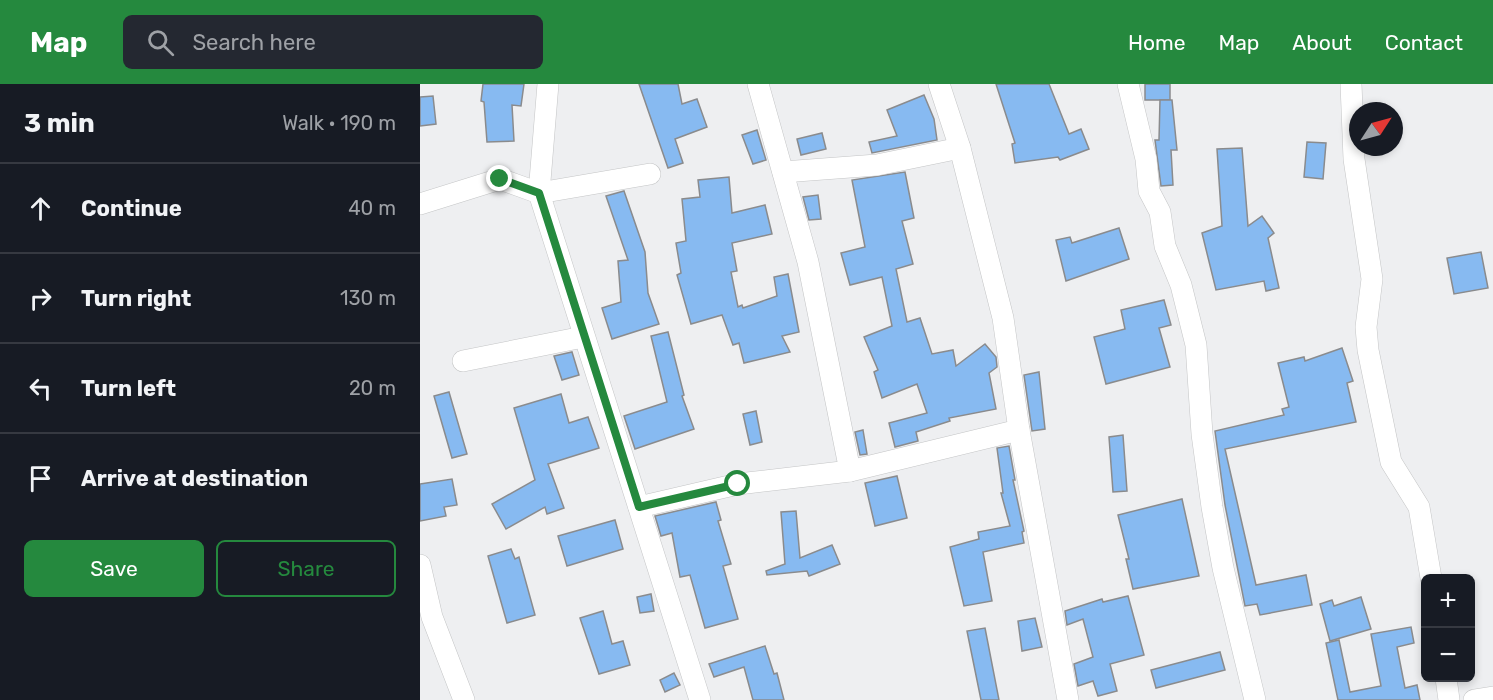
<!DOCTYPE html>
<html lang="en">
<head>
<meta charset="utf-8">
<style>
  body { margin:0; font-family:Rubik,sans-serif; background:#242831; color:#f1f3f6 }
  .controls { position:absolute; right:18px; bottom:18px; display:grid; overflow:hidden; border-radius:9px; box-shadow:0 3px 9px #0003 }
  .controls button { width:54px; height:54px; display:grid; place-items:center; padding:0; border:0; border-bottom:2px solid #363941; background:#171b24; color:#f1f3f6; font:30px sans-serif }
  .compass { position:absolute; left:929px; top:18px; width:54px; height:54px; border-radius:50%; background:#171b24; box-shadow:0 3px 9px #0003; rotate:54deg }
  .stop { position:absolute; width:18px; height:18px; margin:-14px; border:4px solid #25893e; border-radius:50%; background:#fff }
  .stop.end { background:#25893e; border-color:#fff; box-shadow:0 2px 6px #0008 }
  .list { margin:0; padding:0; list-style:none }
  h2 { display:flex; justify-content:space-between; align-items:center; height:78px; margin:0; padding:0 24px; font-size:26px }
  h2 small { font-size:20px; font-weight:400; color:#9ea1a6 }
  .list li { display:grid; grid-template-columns:39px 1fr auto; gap:18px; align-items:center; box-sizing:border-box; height:90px; padding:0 24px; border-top:2px solid #363941 }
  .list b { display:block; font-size:22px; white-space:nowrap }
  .list em { font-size:20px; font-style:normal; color:#9ea1a6 }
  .actions { display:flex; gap:12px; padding:18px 24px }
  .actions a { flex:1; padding:14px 0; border:2px solid #25893e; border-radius:9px; text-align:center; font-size:21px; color:#25893e }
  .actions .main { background:#25893e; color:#fff }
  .icon { flex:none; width:33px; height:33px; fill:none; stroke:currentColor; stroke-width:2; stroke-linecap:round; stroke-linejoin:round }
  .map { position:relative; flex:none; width:1073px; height:616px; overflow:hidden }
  header { display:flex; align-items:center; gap:36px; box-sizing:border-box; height:84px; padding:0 30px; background:#25893e; color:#fff }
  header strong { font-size:28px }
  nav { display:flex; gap:33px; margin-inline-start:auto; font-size:21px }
  .search { width:420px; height:54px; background:#242831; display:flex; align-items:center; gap:15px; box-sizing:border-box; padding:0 21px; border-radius:9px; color:#9ea1a6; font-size:22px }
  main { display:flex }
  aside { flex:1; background:#171b24 }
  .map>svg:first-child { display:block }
</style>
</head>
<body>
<header>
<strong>Map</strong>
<div class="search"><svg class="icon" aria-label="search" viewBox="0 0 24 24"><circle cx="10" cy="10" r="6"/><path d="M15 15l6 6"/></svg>Search here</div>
<nav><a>Home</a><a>Map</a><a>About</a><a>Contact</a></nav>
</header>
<main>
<aside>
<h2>3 min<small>Walk · 190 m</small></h2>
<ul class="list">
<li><svg class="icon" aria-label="ahead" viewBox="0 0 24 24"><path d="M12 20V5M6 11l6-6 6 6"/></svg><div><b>Continue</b></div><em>40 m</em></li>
<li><svg class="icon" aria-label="right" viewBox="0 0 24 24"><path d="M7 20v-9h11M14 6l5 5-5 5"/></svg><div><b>Turn right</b></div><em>130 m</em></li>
<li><svg class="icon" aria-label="left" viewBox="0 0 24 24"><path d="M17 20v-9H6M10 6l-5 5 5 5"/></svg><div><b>Turn left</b></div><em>20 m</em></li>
<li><svg class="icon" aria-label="arrive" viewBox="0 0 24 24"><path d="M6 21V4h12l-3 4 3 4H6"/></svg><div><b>Arrive at destination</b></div></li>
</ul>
<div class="actions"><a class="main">Save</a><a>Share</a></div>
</aside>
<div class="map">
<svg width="1073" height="616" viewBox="0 0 1073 616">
  <rect width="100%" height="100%" fill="#eeeff1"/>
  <g fill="#87baf1" stroke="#8a8b8d" stroke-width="1.5">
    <path d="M63,0H104L101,22L92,21L94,57L67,58L64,18L61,17Z"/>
    <path d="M219,0H258L262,20L277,15L287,43L255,55L263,79L248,84Z"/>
    <path d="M576,0H629L649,50L661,45L669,65L640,76L638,73L595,79L592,60L595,59Z"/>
    <rect x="725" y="0" width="25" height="16"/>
    <path d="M504,11L514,35L517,56L452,69L449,58L477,52L467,26Z"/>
    <path d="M13,12L16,40L0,42V13Z"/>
    <path d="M740,16H752L757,66H751L753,101L741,102L735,56H739Z"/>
    <path d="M337,46L346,76L333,80L322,51Z"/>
    <path d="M402,49L406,65L381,71L377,55Z"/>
    <path d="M887,58L906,59L903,95L884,93Z"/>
    <path d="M822,64L828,142L842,132L854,149L848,154L859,204L846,207L844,197L796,206L782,149L802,142L797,65Z"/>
    <path d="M485,88L494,134L482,137L493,180L476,185L487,238L500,234L512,270L533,266L536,282L565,260L576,273L577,283L569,289L576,325L529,334L530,337L496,348L498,357L475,363L469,339L507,329L497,300L462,314L454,288L458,286L444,253L472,242L462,193L430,201L421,169L445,163L432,96Z"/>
    <path d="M309,93L312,129L345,121L352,150L312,159L317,187L311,188L318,223L322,221L323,224L357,212L354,193L368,190L379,248L362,252L370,268L324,279L319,259L313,261L302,231L271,240L257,191L261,189L256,159L266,157L262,115L280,113L278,96Z"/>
    <path d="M204,107L225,168L228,209L239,240L192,255L182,224L201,218L198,177L208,176L186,112Z"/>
    <path d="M398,111L401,135L389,136L383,113Z"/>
    <path d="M699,144L709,175L646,197L636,156L650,153L652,159Z"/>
    <path d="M1061,168L1068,204L1034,210L1027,174Z"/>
    <path d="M744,216L751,241L739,244L750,283L686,300L674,253L705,245L701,226Z"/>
    <path d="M248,248L264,311L262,312L274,345L215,365L204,332L247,318L231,252Z"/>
    <path d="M922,264L933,297L927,299L936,338L805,365L836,501L886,491L892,521L840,531L837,520L825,522L805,421L795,347L864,331L862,325L869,323L858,279L884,273L885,277Z"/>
    <path d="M152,268L159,291L142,296L134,272Z"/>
    <path d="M619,288L625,345L612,347L604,291Z"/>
    <path d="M29,308L47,370L32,374L14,312Z"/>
    <path d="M141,310L149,339L168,333L179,364L128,380L144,424L127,430L125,423L86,445L72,420L115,396L94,324Z"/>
    <path d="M336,327L342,358L330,361L323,330Z"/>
    <path d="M443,346L447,370L440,371L435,348Z"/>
    <path d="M703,351L707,407L693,408L689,353Z"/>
    <path d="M589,362L595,396H593L604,447L602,448L604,459L563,468L572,517L544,522L530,463L559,455L558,448L590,442L581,409H583L577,364Z"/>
    <path d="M477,392L487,434L455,442L445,399Z"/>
    <path d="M32,395L37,421L24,423L26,432L0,437V400Z"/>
    <path d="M762,415L779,492L713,505L706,475H709L698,431Z"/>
    <path d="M296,418L301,436L298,437L311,480L303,482L318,535L285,544L270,491L260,493L252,449L241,452L235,432Z"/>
    <path d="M376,427L380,474L412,461L420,480L389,492L387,487L347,491L346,487L365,480L361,428Z"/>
    <path d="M195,436L203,465L147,482L138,452Z"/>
    <path d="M91,465L95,475L99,473L115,531L87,539L68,472Z"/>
    <path d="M231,510L234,527L220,529L217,513Z"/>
    <path d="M708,512L724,571L690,580L697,607L678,612L673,597L658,602L654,580L673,573L663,535L647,541L645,527L682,515L683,518Z"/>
    <path d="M941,513L951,545L910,557L900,520L912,516L914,522Z"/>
    <path d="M183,527L192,560L203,557L210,581L179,590L160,534Z"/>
    <path d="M615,534L622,563L602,567L598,537Z"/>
    <path d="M991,543L994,559L977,563L985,604L997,601L1000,616H918L906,559L919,556L930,608L961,602L951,550Z"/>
    <path d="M565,544L579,616H561L547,547Z"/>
    <path d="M345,562L354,590L357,589L364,616H333L324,583L294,593L289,580Z"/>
    <path d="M800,568L805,586L736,604L731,586Z"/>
    <path d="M254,589L260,601L245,608L240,596Z"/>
  </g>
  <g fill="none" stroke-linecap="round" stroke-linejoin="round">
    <g stroke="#c4c5c6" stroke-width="22">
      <g id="minor">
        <path d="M128,0L119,109L280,616"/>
        <path d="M338,0L388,178L430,387"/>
        <path d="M519,0L540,64L583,234L599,346L648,616"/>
        <path d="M708,0L726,75L729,107L740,128L745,162L761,201L776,261L782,350L792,423L803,484L835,616"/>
        <path d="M931,0L934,75L952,195L946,243L948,266L971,378L999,423L1011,494"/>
        <path d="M363,88L457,81L540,64"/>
        <path d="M0,120L80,95L119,109L230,90"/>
        <path d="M43,277L163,253"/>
        <path d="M219,423L318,400L430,387L599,346"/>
        <path d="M0,481L12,533L44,616"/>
        <path d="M1026,594L1029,616"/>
        <path d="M1054,616L1073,613"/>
      </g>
    </g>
    <use href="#minor" stroke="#fff" stroke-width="21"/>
  </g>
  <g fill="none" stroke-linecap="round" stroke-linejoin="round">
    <path stroke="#25893e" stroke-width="8" d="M80,95L119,109L219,423L318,400"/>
  </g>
</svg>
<div class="controls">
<button>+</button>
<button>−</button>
</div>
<svg class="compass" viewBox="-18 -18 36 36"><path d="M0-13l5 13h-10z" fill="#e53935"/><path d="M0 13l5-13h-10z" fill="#9ea1a6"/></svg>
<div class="stop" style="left:318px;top:400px"></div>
<div class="stop end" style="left:80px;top:95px"></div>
</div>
</main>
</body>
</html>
